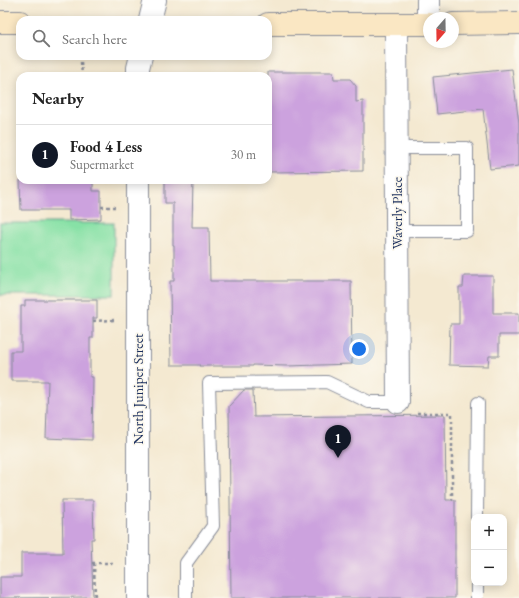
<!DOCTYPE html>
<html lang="en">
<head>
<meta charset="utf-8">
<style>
  body { margin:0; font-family:"EB Garamond",serif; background:#f2f2f2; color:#222 }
  .controls { position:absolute; right:12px; bottom:12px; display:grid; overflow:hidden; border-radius:8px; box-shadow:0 2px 10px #0003 }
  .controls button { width:36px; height:36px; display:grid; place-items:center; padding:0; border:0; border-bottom:1px solid #e0e0e0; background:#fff; color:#222; font:20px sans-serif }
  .compass { position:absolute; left:423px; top:12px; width:36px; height:36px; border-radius:50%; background:#fff; box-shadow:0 2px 10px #0003; rotate:200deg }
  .you { position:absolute; left:359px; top:349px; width:14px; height:14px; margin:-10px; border:3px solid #fff; border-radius:50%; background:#1a73e8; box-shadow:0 0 0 6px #1a73e833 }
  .badge { display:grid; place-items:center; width:26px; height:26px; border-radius:50%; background:#111827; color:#fff; font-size:13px; font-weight:700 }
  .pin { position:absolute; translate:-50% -33px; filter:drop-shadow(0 1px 2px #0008) }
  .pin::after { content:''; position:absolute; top:21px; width:14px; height:12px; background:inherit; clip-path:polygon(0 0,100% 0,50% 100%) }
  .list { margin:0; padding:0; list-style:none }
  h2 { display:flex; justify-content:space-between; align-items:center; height:52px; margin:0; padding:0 16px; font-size:17px }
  h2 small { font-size:13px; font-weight:400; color:#767676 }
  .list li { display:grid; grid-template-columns:26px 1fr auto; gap:12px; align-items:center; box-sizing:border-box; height:60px; padding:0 16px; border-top:1px solid #e0e0e0 }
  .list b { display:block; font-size:15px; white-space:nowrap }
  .list p { margin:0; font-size:13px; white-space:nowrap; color:#767676 }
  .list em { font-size:13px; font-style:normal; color:#767676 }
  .icon { flex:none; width:22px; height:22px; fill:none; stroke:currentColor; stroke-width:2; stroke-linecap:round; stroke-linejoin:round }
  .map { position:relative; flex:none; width:519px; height:598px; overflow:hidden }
  .search { position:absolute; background:#fff; box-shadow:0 2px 10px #0003; left:16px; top:16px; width:256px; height:44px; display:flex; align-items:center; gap:10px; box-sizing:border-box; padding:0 14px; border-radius:12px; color:#767676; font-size:15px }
  .panel { position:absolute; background:#fff; box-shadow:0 2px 10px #0003; left:16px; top:72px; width:256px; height:112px; border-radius:12px }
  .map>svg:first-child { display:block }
</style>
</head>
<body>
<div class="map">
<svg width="519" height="598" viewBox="0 0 519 598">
  <rect width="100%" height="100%" fill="#fbf7ec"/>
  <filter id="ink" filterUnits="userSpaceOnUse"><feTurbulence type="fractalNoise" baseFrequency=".025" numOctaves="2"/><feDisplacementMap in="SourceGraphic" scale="8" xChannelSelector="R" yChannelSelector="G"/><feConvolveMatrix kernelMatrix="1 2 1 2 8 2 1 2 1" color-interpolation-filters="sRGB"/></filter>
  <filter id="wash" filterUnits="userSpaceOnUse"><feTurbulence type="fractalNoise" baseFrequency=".012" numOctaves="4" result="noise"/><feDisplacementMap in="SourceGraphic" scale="16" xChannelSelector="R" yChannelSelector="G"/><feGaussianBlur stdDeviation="0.9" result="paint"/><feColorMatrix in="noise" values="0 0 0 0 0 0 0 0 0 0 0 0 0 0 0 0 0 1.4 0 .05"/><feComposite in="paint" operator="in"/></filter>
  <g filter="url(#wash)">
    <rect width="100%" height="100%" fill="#f4e9d1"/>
    <rect fill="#87e1a6" stroke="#518882" x="0" y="223" width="114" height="72"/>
    <g id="blocks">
      <g fill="#cca2de">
        <path d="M512,69L519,124V166L490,169L483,109L437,114L433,77Z"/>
        <path d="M268,72H333L334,79H350L356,86V102L363,101V171L268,172Z"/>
        <path d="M20,180H93V191H101V219L69,220V210H21Z"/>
        <path d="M165,180H193L192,227H209L210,281H351L352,364L287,366L253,365V366H199L200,365H171L170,281H174V245H173V203H165Z"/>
        <path d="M464,276H493V313H519V335H499V356H489L488,366L449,365L450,324H459V287H463Z"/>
        <path d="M25,300H97V318H93V338H90V377H93L92,440L46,438L48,381H11V351H21V306H25Z"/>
        <path d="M244,390H253L254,417L445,415L446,500H455V598H231L229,406Z"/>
        <path d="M62,500H93L94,539H91L93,597L0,598V577H21V553H63Z"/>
      </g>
    </g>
  </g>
  <g filter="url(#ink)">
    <use href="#blocks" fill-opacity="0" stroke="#888c98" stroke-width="1"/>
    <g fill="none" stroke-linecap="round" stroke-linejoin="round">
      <g stroke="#888c98" stroke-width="14">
        <g id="service">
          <path d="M397,148H467V231H397"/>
          <path d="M477,517L478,403"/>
          <path d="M186,598V563L213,526L209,383L327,382L369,402H398"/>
          <path d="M477,598V583"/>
        </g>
      </g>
      <g stroke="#888c98" stroke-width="24">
        <g id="minor">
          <path d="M396,24L398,402"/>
          <path d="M428,24V0"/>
          <path d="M138,76V68L141,56"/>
          <path d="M138,598V180"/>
        </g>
      </g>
      <g stroke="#888c98" stroke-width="24">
        <path id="tertiary" d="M150,20L155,0"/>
      </g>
      <g stroke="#888c98" stroke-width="24">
        <g id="secondary">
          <path d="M0,22H20"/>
          <path d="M268,24H429"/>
          <path d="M453,24L519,23"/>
        </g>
      </g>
      <g stroke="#888c98" stroke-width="2.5" stroke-dasharray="3 3" stroke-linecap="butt">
        <path d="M81,62L82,76"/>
        <path d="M101,207H115"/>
        <path d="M93,321L116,320"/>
        <path d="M417,413H452V500"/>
        <path d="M92,563H115"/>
        <path d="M94,563L95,598"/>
      </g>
      <use href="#service" stroke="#fff" stroke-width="12"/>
      <use href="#minor" stroke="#fff" stroke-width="22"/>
      <use href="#tertiary" stroke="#fff" stroke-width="22"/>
      <use href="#secondary" stroke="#fae7c3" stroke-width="22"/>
    </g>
  </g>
  <g text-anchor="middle" stroke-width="3" stroke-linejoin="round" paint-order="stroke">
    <g font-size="14" fill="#1b2f5e" stroke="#fbf7ec">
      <text transform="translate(397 213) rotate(-90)" y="5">Waverly Place</text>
      <text transform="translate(138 389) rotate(-90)" y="5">North Juniper Street</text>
    </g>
  </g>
</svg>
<div class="controls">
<button>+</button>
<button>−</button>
</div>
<svg class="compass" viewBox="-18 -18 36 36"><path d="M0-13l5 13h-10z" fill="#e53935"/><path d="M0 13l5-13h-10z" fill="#767676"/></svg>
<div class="you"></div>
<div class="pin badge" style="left:338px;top:458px">1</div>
<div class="search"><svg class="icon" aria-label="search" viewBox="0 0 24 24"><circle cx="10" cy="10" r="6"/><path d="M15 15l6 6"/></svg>Search here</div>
<section class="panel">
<h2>Nearby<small></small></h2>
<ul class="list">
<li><span class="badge">1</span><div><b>Food 4 Less</b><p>Supermarket</p></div><em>30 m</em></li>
</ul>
</section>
</div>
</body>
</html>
